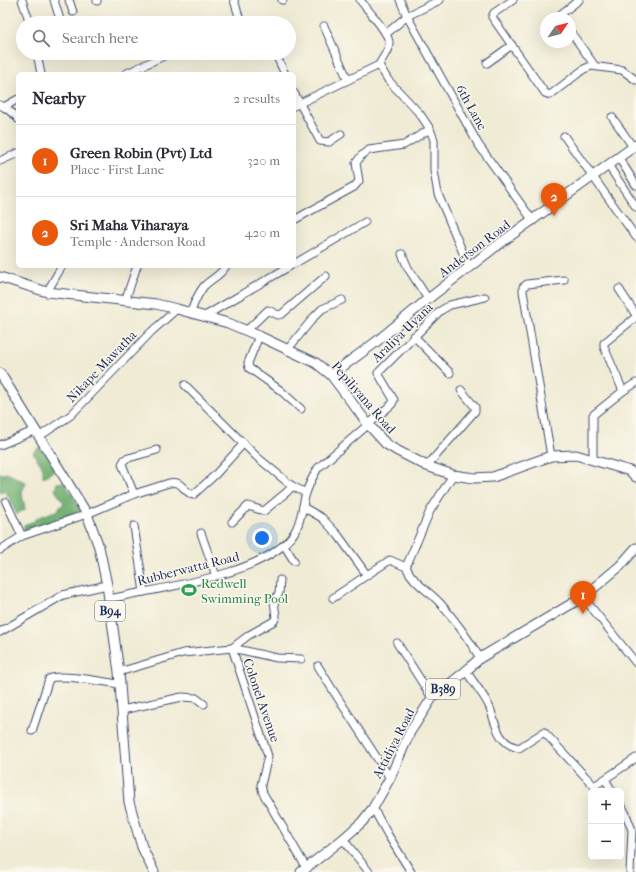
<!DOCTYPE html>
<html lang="en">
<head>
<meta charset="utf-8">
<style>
  body { margin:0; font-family:"IM FELL French Canon",serif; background:#f7f7f7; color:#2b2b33 }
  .controls { position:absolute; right:12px; bottom:12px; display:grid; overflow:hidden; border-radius:6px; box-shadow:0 4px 16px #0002 }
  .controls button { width:36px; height:36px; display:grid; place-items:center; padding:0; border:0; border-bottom:1px solid #e1e1e2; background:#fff; color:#2b2b33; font:20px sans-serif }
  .compass { position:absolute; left:540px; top:12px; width:36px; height:36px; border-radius:50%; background:#fff; box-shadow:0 4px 16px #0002; rotate:55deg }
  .you { position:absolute; left:262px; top:538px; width:14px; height:14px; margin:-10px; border:3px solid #fff; border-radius:50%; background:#1a73e8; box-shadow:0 0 0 6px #1a73e833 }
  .badge { display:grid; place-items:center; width:26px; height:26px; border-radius:50%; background:#ea580c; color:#fff; font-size:13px; font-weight:700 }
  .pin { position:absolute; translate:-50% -33px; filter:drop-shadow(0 1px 2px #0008) }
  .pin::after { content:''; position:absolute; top:21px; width:14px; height:12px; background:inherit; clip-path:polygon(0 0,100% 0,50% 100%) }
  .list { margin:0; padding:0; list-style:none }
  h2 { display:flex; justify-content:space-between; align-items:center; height:52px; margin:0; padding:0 16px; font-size:17px }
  h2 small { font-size:13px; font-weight:400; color:#7c7c81 }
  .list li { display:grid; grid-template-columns:26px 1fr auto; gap:12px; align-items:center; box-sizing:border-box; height:72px; padding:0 16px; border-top:1px solid #e1e1e2 }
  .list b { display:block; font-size:15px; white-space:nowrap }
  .list p { margin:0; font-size:13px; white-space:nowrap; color:#7c7c81 }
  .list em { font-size:13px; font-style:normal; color:#7c7c81 }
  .icon { flex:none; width:22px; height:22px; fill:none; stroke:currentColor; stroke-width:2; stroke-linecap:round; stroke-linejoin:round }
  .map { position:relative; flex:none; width:636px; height:872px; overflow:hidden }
  .search { position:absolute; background:#fff; box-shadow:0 4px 16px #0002; left:16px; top:16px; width:280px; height:44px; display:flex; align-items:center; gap:10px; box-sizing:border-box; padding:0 14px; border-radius:22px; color:#7c7c81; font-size:15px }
  .panel { position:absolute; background:#fff; box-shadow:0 4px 16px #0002; left:16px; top:72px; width:280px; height:196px; border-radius:6px }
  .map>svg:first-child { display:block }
</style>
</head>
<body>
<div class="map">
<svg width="636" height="872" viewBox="0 0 636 872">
  <rect width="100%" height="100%" fill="#fbf7ec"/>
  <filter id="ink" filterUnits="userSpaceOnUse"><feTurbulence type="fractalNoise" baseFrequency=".025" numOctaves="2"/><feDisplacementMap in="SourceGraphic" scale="8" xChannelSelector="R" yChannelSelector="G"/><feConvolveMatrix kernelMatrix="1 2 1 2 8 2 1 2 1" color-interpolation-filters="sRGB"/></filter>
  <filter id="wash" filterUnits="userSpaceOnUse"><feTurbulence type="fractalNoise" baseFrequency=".012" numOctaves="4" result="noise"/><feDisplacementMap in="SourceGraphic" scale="16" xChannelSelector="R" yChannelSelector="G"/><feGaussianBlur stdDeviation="0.9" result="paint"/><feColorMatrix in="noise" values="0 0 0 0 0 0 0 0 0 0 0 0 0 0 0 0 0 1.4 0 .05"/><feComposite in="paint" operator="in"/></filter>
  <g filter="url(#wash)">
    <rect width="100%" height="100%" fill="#f0ebd4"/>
    <g fill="#72b071" stroke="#467068">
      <path d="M41,446L56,469L43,478V468L33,452Z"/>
      <path d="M0,472L2,474L7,473L27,483C18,493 24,498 25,510L20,512L17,515L6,491L0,493Z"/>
      <path d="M64,482L81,510L24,533V525L35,521L36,518L56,511L64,503L55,490L57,483Z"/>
    </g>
  </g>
  <g filter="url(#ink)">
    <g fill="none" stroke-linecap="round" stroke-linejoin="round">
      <g stroke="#3b4b70" stroke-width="9">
        <g id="minor">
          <path d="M22,0L30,23"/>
          <path d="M54,0L61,23"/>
          <path d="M69,0L73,12"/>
          <path d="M97,0V1"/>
          <path d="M234,0L240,20V23"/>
          <path d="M282,0H283"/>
          <path d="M360,0C367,9 388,32 389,42C390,50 382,58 379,65L388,80L420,114L430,129L434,140V171L438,194L469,267"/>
          <path d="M400,0L407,16L478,144L533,221"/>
          <path d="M513,0L494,13L492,17L545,93L550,95L584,69L591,66L622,70L636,80"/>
          <path d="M562,18L561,14L579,0"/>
          <path d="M324,26L348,80"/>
          <path d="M570,31L595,66"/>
          <path d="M386,34L407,16L440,0"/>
          <path d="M37,53L41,74"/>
          <path d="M275,53L285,74"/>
          <path d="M487,63L512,45"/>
          <path d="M125,74L170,53"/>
          <path d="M294,93L320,141L329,142L341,134"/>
          <path d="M0,105L4,107L18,99"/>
          <path d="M294,106L379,65"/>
          <path d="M4,107L15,115L18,119"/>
          <path d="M612,117L633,147"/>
          <path d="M564,136L636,237"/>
          <path d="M619,158L636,185"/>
          <path d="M0,161L18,153"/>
          <path d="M608,165L636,207"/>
          <path d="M294,220L354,187L359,181L356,163L361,156L369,150L404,145L430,129"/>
          <path d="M402,254L408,268L428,299"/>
          <path d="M294,264L365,222"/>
          <path d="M619,289L636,315"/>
          <path d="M47,292L62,266"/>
          <path d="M125,301L137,266"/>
          <path d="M191,312C194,303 198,294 204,286C212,278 219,277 226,266"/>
          <path d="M205,316L290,266"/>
          <path d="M247,330L268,310L278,315L282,314L326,276"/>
          <path d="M259,336L248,363L249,368L280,390L301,409"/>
          <path d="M414,336L450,373"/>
          <path d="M288,349L314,317L322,309L342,300"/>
          <path d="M185,385L257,457L292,486L306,493"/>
          <path d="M623,391L636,383"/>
          <path d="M40,436L71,415L151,332L177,309"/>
          <path d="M0,445L36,430"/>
          <path d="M551,456L523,291V287L527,284L564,280"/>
          <path d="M593,460V415L623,391L604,347V343L636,317"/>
          <path d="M427,466L475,411V407L461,390"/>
          <path d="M453,475L430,511L406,567C414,584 428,590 440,603C455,620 468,638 480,658"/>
          <path d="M134,494L122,464L125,459L157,450"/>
          <path d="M6,502L22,536"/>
          <path d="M303,507L322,518L338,535L367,575L390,560L406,567"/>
          <path d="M232,522L248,506L264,511L288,491L292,486"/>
          <path d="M134,526L144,592"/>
          <path d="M201,533L216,576"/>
          <path d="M284,545L294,561"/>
          <path d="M0,550L22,536L87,514L134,494L169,483C183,480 182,491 193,495L215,475L244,443"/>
          <path d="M583,597L636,663"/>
          <path d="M333,598L367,575"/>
          <path d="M109,599C156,588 267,576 294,533C302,521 302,506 306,493C309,484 313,476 318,468L392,404L394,400L378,373L440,311L450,305L485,297"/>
          <path d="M0,632L63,595L107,585"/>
          <path d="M397,643L432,698"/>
          <path d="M232,648L268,756L261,785L263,793L307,869"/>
          <path d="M232,648L277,658L301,659"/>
          <path d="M318,666L334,692L390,778"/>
          <path d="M466,671C473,682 485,696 490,708C496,725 498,744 519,748L544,732L594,786L605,779L612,791"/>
          <path d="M119,672L183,653L232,648L249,635L274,621L276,617L274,601L279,593L280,580"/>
          <path d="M122,710L182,697L196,698L204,704"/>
          <path d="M32,731L49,679C58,673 105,682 119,684"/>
          <path d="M605,779L636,758"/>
          <path d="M621,805L625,812L632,830L630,872"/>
          <path d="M373,808L388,835L411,872"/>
          <path d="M343,839L369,872"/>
        </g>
      </g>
      <g stroke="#3b4b70" stroke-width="11">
        <g id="major">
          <path d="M0,277L47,292L156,304L177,309L228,323L259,336L316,363L331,375L368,424L386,444L396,450L427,466L453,475L474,478L493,477L551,456L576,455L630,471L636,477"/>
          <path d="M0,373L87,514L99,547L107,585L119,672L129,802L142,847L154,872"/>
          <path d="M331,375L376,342L428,299L499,244L636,145"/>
          <path d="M301,872L343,839L362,822L373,808L390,778L410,732L432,698L466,671L480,658L583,597L620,566L636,548"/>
        </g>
      </g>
      <use href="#minor" stroke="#fff" stroke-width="7"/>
      <use href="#major" stroke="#fff" stroke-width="9"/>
    </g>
  </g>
  <defs>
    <g id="stadium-bare" transform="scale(1.2)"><path d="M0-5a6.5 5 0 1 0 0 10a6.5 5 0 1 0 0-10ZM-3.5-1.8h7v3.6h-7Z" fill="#2e9e5b" stroke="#fbf7ec" stroke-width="2.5" paint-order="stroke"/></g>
  </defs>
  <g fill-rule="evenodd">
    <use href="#stadium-bare" x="189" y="590"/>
  </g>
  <g text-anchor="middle" stroke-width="3" stroke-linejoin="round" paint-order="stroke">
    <g fill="#fbf7ec" stroke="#5e6b89" stroke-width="1">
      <rect x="95" y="601" width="30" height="20" rx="3"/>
      <rect x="426" y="679" width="34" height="20" rx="3"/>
    </g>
    <g font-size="12" font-weight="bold" fill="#1b2f5e">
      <text x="110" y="615">B94</text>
      <text x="443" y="693">B389</text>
    </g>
    <g font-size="13" fill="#1b2f5e" stroke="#fbf7ec">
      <text transform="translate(472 107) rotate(61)" y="5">6th Lane</text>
      <text transform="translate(474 248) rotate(-37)" y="5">Anderson Road</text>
      <text transform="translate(402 332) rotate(-44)" y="5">Araliya Uyana</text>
      <text transform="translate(101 366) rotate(-46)" y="5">Nikape Mawatha</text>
      <text transform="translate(364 397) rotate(49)" y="5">Pepiliyana Road</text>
      <text transform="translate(188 568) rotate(-14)" y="5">Rubberwatta Road</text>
      <text transform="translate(262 700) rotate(71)" y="5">Colonel Avenue</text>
      <text transform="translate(393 743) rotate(-63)" y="5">Attidiya Road</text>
    </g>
    <g font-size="13" fill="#27864d" stroke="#fbf7ec" text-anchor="start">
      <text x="201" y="588">Redwell<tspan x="201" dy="15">Swimming Pool</tspan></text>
    </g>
  </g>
</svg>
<div class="controls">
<button>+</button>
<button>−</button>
</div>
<svg class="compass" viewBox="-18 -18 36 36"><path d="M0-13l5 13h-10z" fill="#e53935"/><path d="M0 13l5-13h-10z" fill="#7c7c81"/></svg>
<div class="you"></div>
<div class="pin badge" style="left:583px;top:614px">1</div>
<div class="pin badge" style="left:554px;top:216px">2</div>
<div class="search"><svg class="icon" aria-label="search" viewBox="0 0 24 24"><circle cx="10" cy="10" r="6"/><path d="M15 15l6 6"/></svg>Search here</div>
<section class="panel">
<h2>Nearby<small>2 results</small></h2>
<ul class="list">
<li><span class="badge">1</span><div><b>Green Robin (Pvt) Ltd</b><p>Place · First Lane</p></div><em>320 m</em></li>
<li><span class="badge">2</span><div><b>Sri Maha Viharaya</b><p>Temple · Anderson Road</p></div><em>420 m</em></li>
</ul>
</section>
</div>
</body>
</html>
